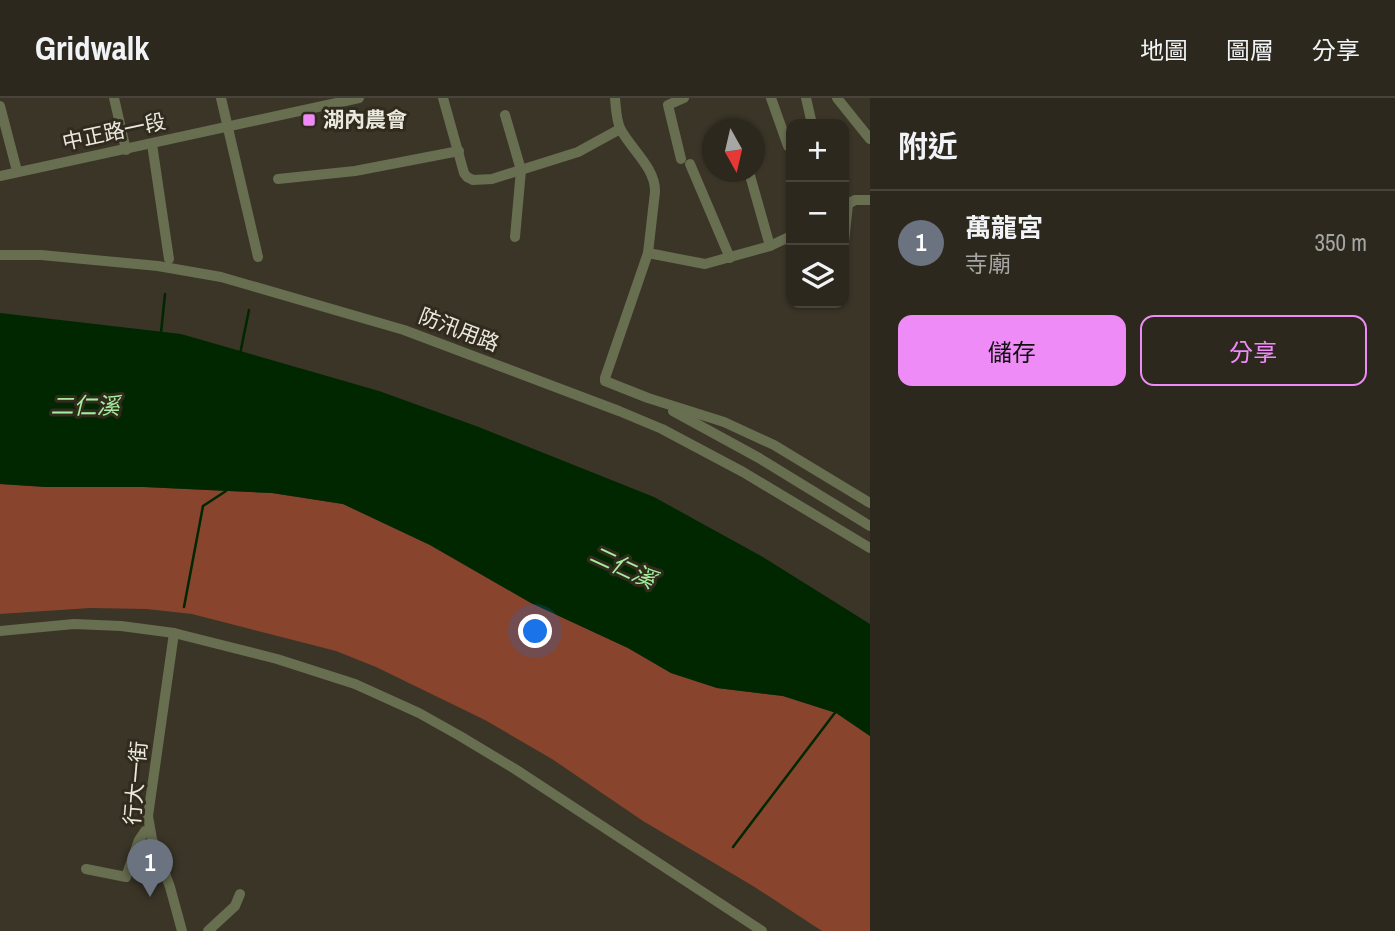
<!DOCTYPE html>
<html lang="zh-TW">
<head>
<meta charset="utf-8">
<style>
  body { margin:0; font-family:"Archivo Narrow","Noto Sans TC",sans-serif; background:#38342a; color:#f1f3f6 }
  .controls { position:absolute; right:21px; top:21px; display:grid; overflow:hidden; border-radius:14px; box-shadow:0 2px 5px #0004 }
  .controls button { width:63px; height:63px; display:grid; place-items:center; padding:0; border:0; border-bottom:2px solid #48443b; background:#2c281d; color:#f1f3f6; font:35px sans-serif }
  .compass { position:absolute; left:702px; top:21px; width:63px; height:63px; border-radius:50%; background:#2c281d; box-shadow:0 2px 5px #0004; rotate:172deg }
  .you { position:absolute; left:536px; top:534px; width:24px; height:24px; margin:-18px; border:5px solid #fff; border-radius:50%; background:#1a73e8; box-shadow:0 0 0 10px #1a73e833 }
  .badge { display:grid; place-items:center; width:46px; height:46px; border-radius:50%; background:#ef8bf7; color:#fff; font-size:23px; font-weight:700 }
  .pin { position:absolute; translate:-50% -58px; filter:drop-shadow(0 2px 4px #0008) }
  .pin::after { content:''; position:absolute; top:37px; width:24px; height:21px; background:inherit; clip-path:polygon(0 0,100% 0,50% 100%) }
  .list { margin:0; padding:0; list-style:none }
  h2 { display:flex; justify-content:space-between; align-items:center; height:91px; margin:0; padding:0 28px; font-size:30px }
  h2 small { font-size:23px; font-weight:400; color:#a6a6a4 }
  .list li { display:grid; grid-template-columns:46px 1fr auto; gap:21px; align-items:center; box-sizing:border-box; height:105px; padding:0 28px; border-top:2px solid #48443b }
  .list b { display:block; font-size:26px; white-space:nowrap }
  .list p { margin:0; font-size:23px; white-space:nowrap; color:#a6a6a4 }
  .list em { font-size:23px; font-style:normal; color:#a6a6a4 }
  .actions { display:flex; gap:14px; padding:21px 28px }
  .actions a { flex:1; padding:16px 0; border:2px solid #ef8bf7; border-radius:14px; text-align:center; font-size:24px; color:#ef8bf7 }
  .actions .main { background:#ef8bf7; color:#111 }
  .icon { flex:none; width:38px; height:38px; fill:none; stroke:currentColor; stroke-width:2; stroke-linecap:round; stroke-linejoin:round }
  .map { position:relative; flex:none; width:870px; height:833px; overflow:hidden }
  header { display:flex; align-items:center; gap:42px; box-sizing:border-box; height:98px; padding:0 35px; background:#2c281d; border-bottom:2px solid #48443b }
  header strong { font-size:33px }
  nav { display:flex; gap:38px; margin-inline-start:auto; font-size:24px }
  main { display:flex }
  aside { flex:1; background:#2c281d }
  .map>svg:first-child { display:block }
</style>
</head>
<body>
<header>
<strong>Gridwalk</strong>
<nav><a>地圖</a><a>圖層</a><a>分享</a></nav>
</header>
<main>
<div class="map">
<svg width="870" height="833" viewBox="0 0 870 833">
  <rect width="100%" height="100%" fill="#3a3527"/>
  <path fill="#88442c" d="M0,386L46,389H144L272,395L343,406L430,447L531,505L628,550L671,575L717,590L783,598L837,615L870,638V833H822L753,788L643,723L552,661L485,622L376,569L336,553L192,516L147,511L90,510L0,516Z"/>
  <path fill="#012700" d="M0,215L181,236L379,293L476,328L654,399L761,458L870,526V638L836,615L783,598L717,590L671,575L628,550L531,505L430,447L343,406L272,395L144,389H46L0,386Z"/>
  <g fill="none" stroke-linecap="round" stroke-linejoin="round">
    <g stroke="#012700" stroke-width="2.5">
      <path d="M161,235L165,196"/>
      <path d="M240,256L249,212"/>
      <path d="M184,509L203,408L226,393"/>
      <path d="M733,749L837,612"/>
    </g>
    <g stroke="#686e50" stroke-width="10">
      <path d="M114,0L126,52"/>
      <path d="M221,0L258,159"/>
      <path d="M443,0L464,75L467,79L473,82L492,81L578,54L620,31"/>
      <path d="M615,0C616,10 616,23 621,32C632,52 656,71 655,94L648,155L605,280V283L648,300L724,324L774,347L870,405"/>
      <path d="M771,0L788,48L791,47"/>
      <path d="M806,0L812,26"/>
      <path d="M837,0L870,41"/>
      <path d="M0,8L17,73"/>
      <path d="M505,17L521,72L515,139"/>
      <path d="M152,46L169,161"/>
      <path d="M681,61L668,7L684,0"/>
      <path d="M690,66L730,160"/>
      <path d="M749,74L770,148"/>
      <path d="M0,78L359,0"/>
      <path d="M278,81L355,73L459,53"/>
      <path d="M844,108L855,102H870"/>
      <path d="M844,144L848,106"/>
      <path d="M648,155L705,166L770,148L791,138"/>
      <path d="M0,157H41L158,168L221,179L404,232L619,313L662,331L743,374L870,450"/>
      <path d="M673,313L759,360L870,428"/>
      <path d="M0,533L74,526L121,528L174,535L277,561L355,586L419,615L460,638L515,671L762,833"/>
      <path d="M174,535L148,718L152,741L170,789L182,833"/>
      <path d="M86,771L126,779L139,742L145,733H150"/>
      <path d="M208,833L235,808L240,796"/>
    </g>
  </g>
  <rect fill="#ef8bf7" stroke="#302b1d" stroke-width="2.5" x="302" y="15" width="14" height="14" rx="3.5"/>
  <g text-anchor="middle" stroke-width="6" stroke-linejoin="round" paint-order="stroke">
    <g font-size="21" font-weight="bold" fill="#ebe8df" stroke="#302b1d" text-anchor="start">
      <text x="323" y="29">湖內農會</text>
    </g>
    <g font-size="21" fill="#ebe8df" stroke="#302b1d">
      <text transform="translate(114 34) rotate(-12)" y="7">中正路一段</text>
      <text transform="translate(459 232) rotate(21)" y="7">防汛用路</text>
      <text transform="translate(136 685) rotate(-85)" y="7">行大一街</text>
    </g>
    <g font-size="23" font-style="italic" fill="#a5ed9d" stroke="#302b1d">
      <text x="85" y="316">二仁溪</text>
      <text transform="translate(623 469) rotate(25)" y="8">二仁溪</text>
    </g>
  </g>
</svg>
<div class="controls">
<button>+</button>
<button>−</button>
<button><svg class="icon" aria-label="layers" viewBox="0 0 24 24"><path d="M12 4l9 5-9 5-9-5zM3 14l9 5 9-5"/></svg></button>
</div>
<svg class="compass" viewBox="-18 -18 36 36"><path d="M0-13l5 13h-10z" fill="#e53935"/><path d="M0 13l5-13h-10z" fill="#a6a6a4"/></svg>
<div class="you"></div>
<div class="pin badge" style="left:150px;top:799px;background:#6b7280">1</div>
</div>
<aside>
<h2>附近<small></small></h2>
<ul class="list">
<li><span class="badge" style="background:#6b7280">1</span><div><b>萬龍宮</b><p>寺廟</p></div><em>350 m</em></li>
</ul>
<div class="actions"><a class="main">儲存</a><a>分享</a></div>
</aside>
</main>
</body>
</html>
